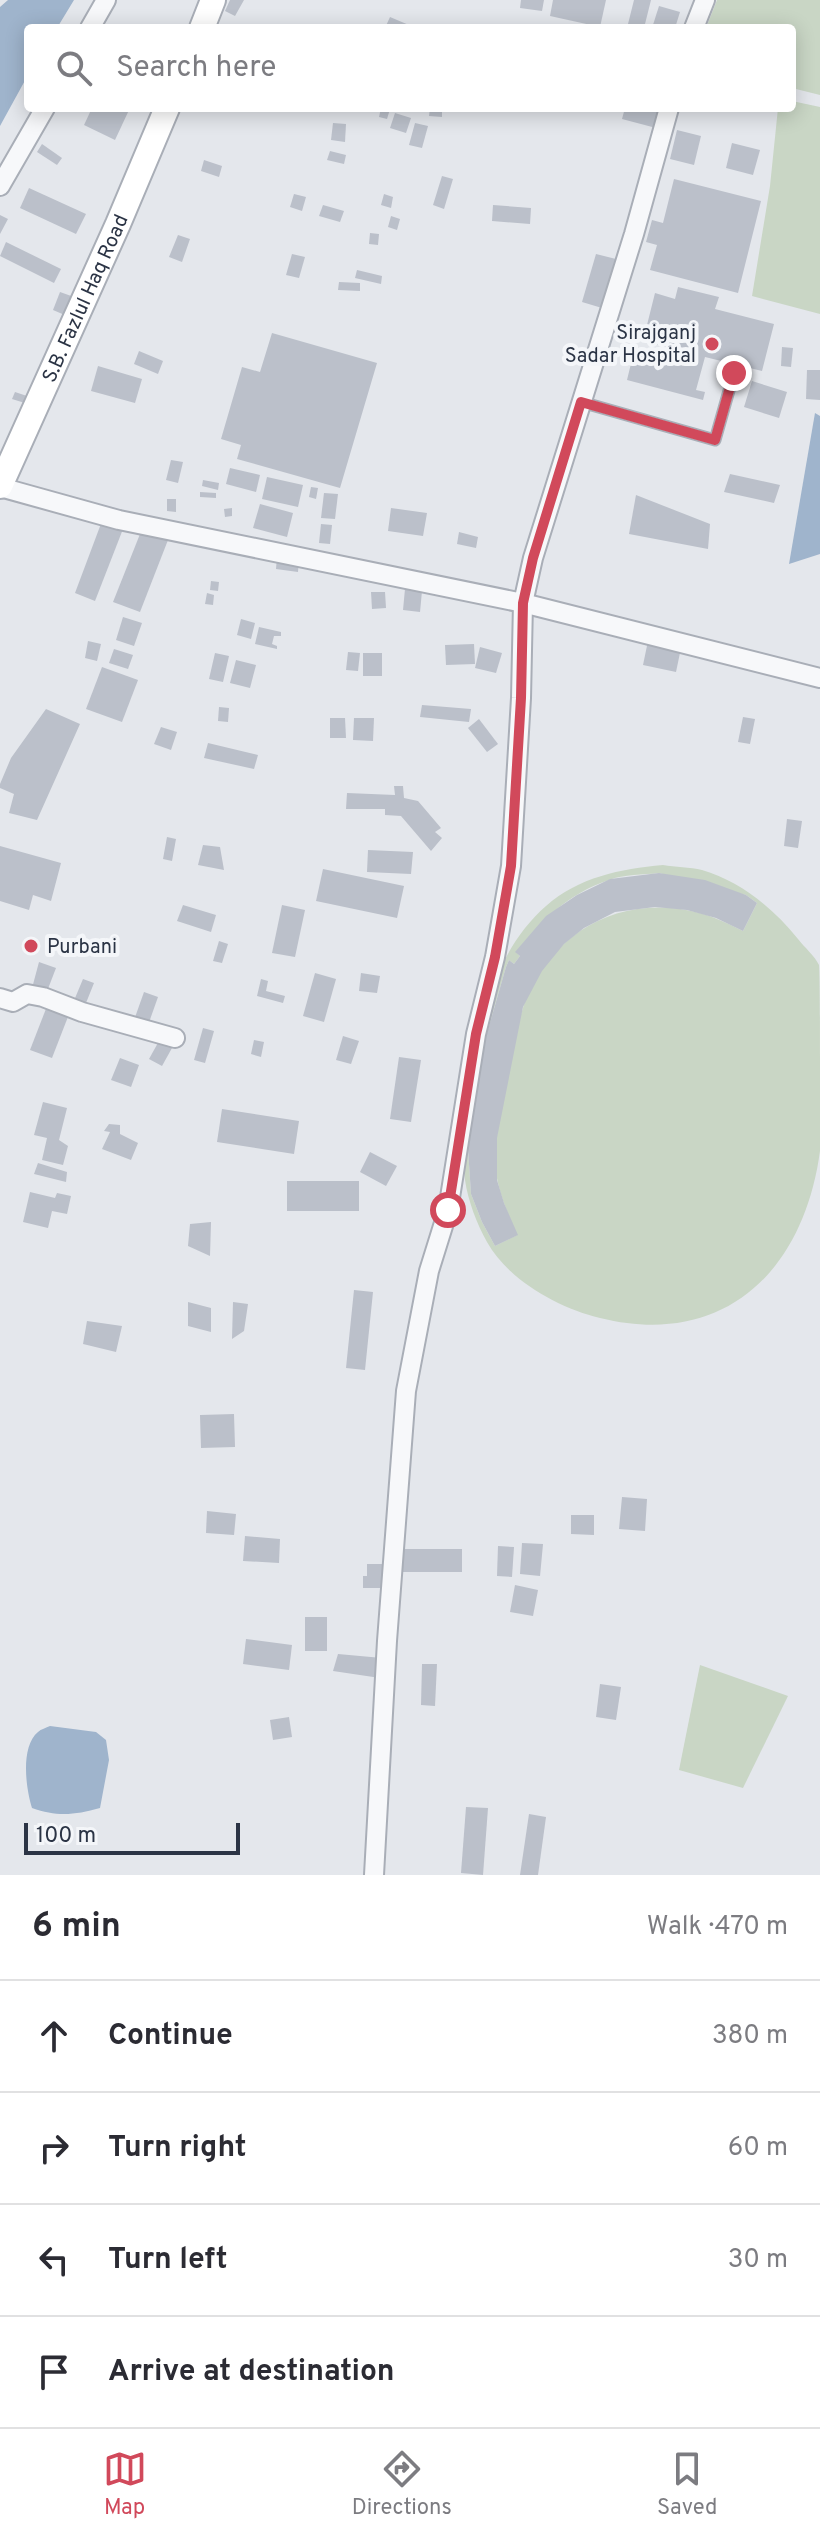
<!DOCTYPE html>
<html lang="en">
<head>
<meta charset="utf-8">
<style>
  body { margin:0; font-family:Overpass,sans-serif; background:#f7f7f7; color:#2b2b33 }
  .scale { position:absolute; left:24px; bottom:20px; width:216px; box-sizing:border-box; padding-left:8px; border:4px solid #2b3445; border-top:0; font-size:22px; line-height:28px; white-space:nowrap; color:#2b3445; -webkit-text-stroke:6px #f4f6f9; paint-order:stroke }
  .stop { position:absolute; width:24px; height:24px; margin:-18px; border:6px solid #d1495b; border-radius:50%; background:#fff }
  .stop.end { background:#d1495b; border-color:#fff; box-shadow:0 2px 8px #0008 }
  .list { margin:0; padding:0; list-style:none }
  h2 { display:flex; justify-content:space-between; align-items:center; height:104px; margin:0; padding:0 32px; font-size:34px }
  h2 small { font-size:26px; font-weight:400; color:#7c7c81 }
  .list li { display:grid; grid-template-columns:52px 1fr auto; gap:24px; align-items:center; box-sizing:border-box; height:112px; padding:0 32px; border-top:2px solid #e1e1e2 }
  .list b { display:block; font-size:30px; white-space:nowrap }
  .list em { font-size:26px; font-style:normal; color:#7c7c81 }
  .icon { flex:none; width:44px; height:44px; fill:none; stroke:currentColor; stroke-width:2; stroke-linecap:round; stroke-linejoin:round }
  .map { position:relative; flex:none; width:820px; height:1875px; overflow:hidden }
  .search { position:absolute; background:#fff; box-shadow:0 4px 20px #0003; left:24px; right:24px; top:24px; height:88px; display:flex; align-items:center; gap:20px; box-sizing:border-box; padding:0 28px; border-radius:8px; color:#7c7c81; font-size:30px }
  .sheet { height:552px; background:#fff }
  nav { display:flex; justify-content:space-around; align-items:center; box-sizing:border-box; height:112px; border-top:2px solid #e1e1e2; background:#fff; font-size:22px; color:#7c7c81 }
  nav a { display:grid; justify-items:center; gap:4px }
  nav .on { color:#d1495b }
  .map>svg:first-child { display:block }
</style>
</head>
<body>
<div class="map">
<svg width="820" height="1875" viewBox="0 0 820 1875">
  <rect width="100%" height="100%" fill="#e4e7ec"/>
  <g fill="#c9d6c5" fill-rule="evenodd">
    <path d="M717,0H820V95L792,88V28H706Z"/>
    <path d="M792,101L820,107V314L752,296L770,186L778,108H792Z"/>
    <path d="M663,865C675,867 690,867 702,870C740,881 773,908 798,939C804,947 815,956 819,965C820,974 820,1042 820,1057C820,1088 820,1121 820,1151C804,1270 725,1349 600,1318C559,1308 509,1281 487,1242C477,1224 468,1201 465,1180C460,1138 475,1076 484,1035C487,1018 490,999 495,983C505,954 523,926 546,906C579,877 620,869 663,865ZM659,873L746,895L757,903L743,931C725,922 706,913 686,910C616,898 555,932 527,997C518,1019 514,1044 509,1068C503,1102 490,1150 498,1183C502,1201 510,1218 517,1235L495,1246L482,1222L471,1194L468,1149L477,1068L506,967L509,960L514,964L520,956L516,952C543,920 567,894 609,880C624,874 643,875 659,873Z"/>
    <path d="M700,1665L788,1696L743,1788L679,1770Z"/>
  </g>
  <g fill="#9fb4cc">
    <path d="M8,0H74L57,28H28V75L0,126V7Z"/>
    <path d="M815,413L820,416V554L789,564Z"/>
    <path d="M50,1726L96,1732L106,1740L109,1760L100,1808C75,1815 57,1817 32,1808C26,1789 20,1747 38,1732C41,1729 46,1728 50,1726Z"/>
  </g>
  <g fill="#bbc0ca">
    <path d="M230,0H244L235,16L225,11Z"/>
    <path d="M521,0H544L542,11L520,8Z"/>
    <path d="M553,0H606L600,27L550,16Z"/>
    <path d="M634,0H651L644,28H627Z"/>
    <path d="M659,6L680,12L675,28H652Z"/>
    <path d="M390,17L416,28H385Z"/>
    <path d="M92,108H124L129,110L115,140L84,125Z"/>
    <path d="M381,108L390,109L387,119L379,117Z"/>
    <path d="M430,108H442V117L429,116Z"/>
    <path d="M625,108H662L656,128L622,119Z"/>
    <path d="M395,113L411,118L406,133L390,128Z"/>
    <path d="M333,123L346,124L345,142L331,140Z"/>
    <path d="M415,123L428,126L422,148L409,145Z"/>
    <path d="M677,130L701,136L694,165L670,159Z"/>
    <path d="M732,143L760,150L753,175L726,168Z"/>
    <path d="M42,144L62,158L57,165L37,152Z"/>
    <path d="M330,151L346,155L344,164L327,160Z"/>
    <path d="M204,160L222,166L219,177L201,171Z"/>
    <path d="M442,176L453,179L444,209L433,205Z"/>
    <path d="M674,179L761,201L738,293L650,270L657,245L646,242L652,220L663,223Z"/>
    <path d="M29,188L86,214L76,234L20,208Z"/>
    <path d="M294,194L306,197L302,211L290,207Z"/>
    <path d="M384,194L393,197L391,208L381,205Z"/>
    <path d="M323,205L344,211L340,222L319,216Z"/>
    <path d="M493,205L531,208L530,224L492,221Z"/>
    <path d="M0,215L8,219L0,234Z"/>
    <path d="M391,216L400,219L397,230L388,227Z"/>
    <path d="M370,233L379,234L378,245L369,244Z"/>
    <path d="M178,235L190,239L182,262L169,257Z"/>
    <path d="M6,242L61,269L54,283L0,256Z"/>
    <path d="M292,254L305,257L299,278L286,275Z"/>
    <path d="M596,254L616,259L602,308L582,302Z"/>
    <path d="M357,270L382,276L381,284L355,278Z"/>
    <path d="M339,282L360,283V291L338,290Z"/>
    <path d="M678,287L719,297L715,309L774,324L762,371L705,357L696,390L705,392L703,400L627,380L635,347L689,360L691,353L643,341L655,293L675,299Z"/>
    <path d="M60,292L74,297L67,316L53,310Z"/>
    <path d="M272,333L377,363L340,488L237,459L241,445L221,439L242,367L260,372Z"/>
    <path d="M782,347L793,348L791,367L781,366Z"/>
    <path d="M139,351L163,361L158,374L134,364Z"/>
    <path d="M98,366L142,379L135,403L91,391Z"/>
    <path d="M807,370H820V400L806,399Z"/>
    <path d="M752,381L787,392L779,418L744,407Z"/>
    <path d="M15,392L30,397L28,404L12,399Z"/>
    <path d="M171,460L183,462L178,483L166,480Z"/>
    <path d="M230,468L260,475L256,492L226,484Z"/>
    <path d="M730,474L780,485L774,503L724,492Z"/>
    <path d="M267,477L303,485L298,507L262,499Z"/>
    <path d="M203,480L219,483L218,490L202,486Z"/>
    <path d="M311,487L318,488L316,499L309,497Z"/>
    <path d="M200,492L216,493V498L200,497Z"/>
    <path d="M324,493L338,494L335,519L321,518Z"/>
    <path d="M636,495L710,524L708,549L629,534Z"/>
    <path d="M167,499H176V512L167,511Z"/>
    <path d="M260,504L293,513L287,537L253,528Z"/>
    <path d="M232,508V516L225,517L224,509Z"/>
    <path d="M391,508L427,513L423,536L388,531Z"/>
    <path d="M102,521L123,529L95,601L75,593Z"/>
    <path d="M321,524L332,525L330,544L319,543Z"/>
    <path d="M142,529L168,540L140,612L113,602Z"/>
    <path d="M459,532L478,537L476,548L457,544Z"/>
    <path d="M277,557L299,559L298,572L276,569Z"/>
    <path d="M211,581L219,582L218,591L210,590Z"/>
    <path d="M405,589L422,591L420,612L403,610Z"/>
    <path d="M371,592H385L386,608L372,609Z"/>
    <path d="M207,593L214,595L213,605L205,604Z"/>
    <path d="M123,617L142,623L134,646L116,640Z"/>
    <path d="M241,619L255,623L251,639L237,635Z"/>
    <path d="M259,627L281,632V636H274L272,644L277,646V649L255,644Z"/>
    <path d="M88,641L101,644L97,661L85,658Z"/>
    <path d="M648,641L681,648L676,672L643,665Z"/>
    <path d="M474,644L475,664L446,665L445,645Z"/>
    <path d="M480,647L502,653L496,673L475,668Z"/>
    <path d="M114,649L133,655L128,669L109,663Z"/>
    <path d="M348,652L360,653L358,671L346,670Z"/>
    <path d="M215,653L229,656L223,682L209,679Z"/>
    <rect x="363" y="653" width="19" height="23"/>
    <path d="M236,660L256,665L250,688L230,683Z"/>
    <path d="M102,667L138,680L122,722L86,709Z"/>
    <path d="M422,705L471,709L469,722L420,717Z"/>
    <path d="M219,707L229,708L228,722L218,721Z"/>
    <path d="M46,709L80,724L37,820L9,813L14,794L0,788V784L11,758Z"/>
    <path d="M743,717L755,719L750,744L738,742Z"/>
    <path d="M330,718H345L346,738H330Z"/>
    <path d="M354,718H374L373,741L353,740Z"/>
    <path d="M479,719L498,744L487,752L468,728Z"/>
    <path d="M161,727L177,732L171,750L154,744Z"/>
    <path d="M208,743L258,755L254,769L204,758Z"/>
    <path d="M394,786H403L404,798L418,801L441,828L435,832L442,838L431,851L401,816L385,815V809H346L347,793L395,795Z"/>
    <path d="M787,819L802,821L798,848L784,846Z"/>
    <path d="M167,837L176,839L172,861L163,859Z"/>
    <path d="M203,845L220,847L224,870L198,865Z"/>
    <path d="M0,846L61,863L51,901L33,895L29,910L0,901Z"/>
    <path d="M368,850L413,852L411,874L367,872Z"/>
    <path d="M323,869L404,886L397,918L316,901Z"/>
    <path d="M659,873L705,880L746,895L757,903L743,931L716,918L687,910L655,907L615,912L584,928L564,944L542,971L523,1007L497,1138V1180L504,1203L518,1235L495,1246L482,1222L471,1194L468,1149L477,1068L506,967L509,960L514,964L520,956L515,952L546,916L577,895L610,879Z"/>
    <path d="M183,905L216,915L211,932L177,921Z"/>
    <path d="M282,905L305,910L295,957L272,953Z"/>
    <path d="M219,941L228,944L222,963L213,961Z"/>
    <path d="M39,962L56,968L46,994L31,992Z"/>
    <path d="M315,973L336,979L324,1022L303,1016Z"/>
    <path d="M361,973L380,976L377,993L359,991Z"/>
    <path d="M83,979L94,983L84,1008L73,1003Z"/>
    <path d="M261,979L268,981L266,991L285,996L283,1003L257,996Z"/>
    <path d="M144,992L158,997L147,1028L133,1023Z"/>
    <path d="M49,1001L71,1009L52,1058L30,1050Z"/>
    <path d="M203,1028L214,1031L205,1063L194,1060Z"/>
    <path d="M343,1036L359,1041L351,1064L336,1060Z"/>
    <path d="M254,1040L264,1042L261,1057L251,1054Z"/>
    <path d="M159,1041L172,1048L162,1066L149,1059Z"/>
    <path d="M399,1057L421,1060L411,1122L390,1119Z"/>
    <path d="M120,1058L139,1065L131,1087L111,1080Z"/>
    <path d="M43,1102L67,1108L59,1140L68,1146L63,1165L42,1160L47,1138L34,1135Z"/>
    <path d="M222,1109L299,1121L294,1154L217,1142Z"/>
    <path d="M109,1124L120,1125V1134L138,1143L131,1160L102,1149L110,1132L104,1131Z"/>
    <path d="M370,1152L397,1166L386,1186L360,1172Z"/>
    <path d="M38,1163L67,1172L66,1182L34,1174Z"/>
    <rect x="287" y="1181" width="72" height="30"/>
    <path d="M30,1192L55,1198L57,1193L71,1196L67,1214L52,1211L48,1228L23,1222Z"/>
    <path d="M211,1222L210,1256L188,1246L190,1224Z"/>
    <path d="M354,1290L373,1292L365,1370L346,1368Z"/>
    <path d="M188,1302L211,1308V1332L188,1326Z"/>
    <path d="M233,1302L248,1304L244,1331L232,1339Z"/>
    <path d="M87,1321L122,1326L116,1352L83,1344Z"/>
    <path d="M234,1414L235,1447L201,1448L200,1415Z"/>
    <path d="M622,1497L647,1499L645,1531L619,1529Z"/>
    <path d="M207,1511L236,1514L234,1535L206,1533Z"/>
    <path d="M571,1515H594V1535L571,1534Z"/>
    <path d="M245,1536L280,1539L279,1563L243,1561Z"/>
    <path d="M522,1543L543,1544L540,1576L520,1574Z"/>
    <path d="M498,1546L514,1547L512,1577L497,1576Z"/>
    <rect x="403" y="1549" width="59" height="23"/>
    <path d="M367,1564H382V1588H363V1576H367Z"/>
    <path d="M515,1585L538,1590L533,1616L510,1612Z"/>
    <rect x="305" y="1617" width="22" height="34"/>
    <path d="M246,1639L292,1645L289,1670L243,1664Z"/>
    <path d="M338,1654L382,1658L380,1678L333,1671Z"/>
    <path d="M422,1664H437L435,1706L421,1705Z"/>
    <path d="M600,1684L621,1687L616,1720L596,1717Z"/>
    <path d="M289,1717L292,1737L273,1740L270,1720Z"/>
    <path d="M466,1807L488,1808L483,1875L461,1873Z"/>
    <path d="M529,1814L546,1817L538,1875H520Z"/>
  </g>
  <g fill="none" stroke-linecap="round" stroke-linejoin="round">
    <g stroke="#a9aeb7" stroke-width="13">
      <path id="lane" d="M581,402L715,440L734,373"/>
    </g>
    <g stroke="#a9aeb7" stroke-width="22">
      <g id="street">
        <path d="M90,28L106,0"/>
        <path d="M694,28L705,0"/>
        <path d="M0,186L45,108"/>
        <path d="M0,487L119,520L523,603L820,678"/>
        <path d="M0,998L13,1002L27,994L43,997L82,1012L175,1038"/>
        <path d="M374,1875L387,1641L406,1391L429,1271L448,1210L476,1034L495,957L511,866L521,698L523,603L533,558L634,234L669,108"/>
      </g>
    </g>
    <g stroke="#a9aeb7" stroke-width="28">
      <g id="secondary">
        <path d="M202,28L213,0"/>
        <path id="s1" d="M0,486L118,224L167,108"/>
      </g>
    </g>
    <use href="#lane" stroke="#f7f8fa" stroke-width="9"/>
    <use href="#street" stroke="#f7f8fa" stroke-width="18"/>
    <use href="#secondary" stroke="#fff" stroke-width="24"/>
  </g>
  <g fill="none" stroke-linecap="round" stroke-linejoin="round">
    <path stroke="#d1495b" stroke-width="10" d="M448,1210L476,1034L495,957L511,866L521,698L523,603L533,558L581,402L715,440L734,373"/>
  </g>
  <g fill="#d1495b" stroke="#f4f6f9" stroke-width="3">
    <circle cx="712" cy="344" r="8"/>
    <circle cx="31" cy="946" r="8"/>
  </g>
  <g text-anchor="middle" stroke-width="8" stroke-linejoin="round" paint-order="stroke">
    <g font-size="20" fill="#2b3445" stroke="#f4f6f9">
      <text dy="7" stroke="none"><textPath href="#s1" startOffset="206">S.B. Fazlul Haq Road</textPath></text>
    </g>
    <g font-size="20" fill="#2b3445" stroke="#f4f6f9" text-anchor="end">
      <text x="696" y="339">Sirajganj<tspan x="696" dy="23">Sadar Hospital</tspan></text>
      <text x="47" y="953" text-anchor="start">Purbani</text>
    </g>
  </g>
</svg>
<div class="scale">100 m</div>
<div class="stop" style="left:448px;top:1210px"></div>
<div class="stop end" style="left:734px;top:373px"></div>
<div class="search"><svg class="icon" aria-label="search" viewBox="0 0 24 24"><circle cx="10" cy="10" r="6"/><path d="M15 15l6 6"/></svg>Search here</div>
</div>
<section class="sheet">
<h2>6 min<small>Walk · 470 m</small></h2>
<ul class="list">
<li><svg class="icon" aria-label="ahead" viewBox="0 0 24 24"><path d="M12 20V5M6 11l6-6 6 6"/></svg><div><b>Continue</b></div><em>380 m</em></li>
<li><svg class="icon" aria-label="right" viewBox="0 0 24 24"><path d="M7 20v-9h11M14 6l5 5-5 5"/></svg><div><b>Turn right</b></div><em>60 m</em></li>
<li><svg class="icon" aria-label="left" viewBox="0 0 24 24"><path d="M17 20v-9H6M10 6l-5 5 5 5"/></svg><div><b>Turn left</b></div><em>30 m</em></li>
<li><svg class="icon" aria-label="arrive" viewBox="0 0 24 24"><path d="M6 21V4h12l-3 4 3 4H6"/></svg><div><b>Arrive at destination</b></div></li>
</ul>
</section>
<nav>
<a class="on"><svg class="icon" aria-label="map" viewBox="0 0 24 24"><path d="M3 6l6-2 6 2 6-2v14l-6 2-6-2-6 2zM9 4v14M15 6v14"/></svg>Map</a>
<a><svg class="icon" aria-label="directions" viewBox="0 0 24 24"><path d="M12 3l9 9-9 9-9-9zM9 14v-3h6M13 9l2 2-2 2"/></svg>Directions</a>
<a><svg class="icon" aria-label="saved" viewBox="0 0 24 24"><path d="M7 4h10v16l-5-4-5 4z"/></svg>Saved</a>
</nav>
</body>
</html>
